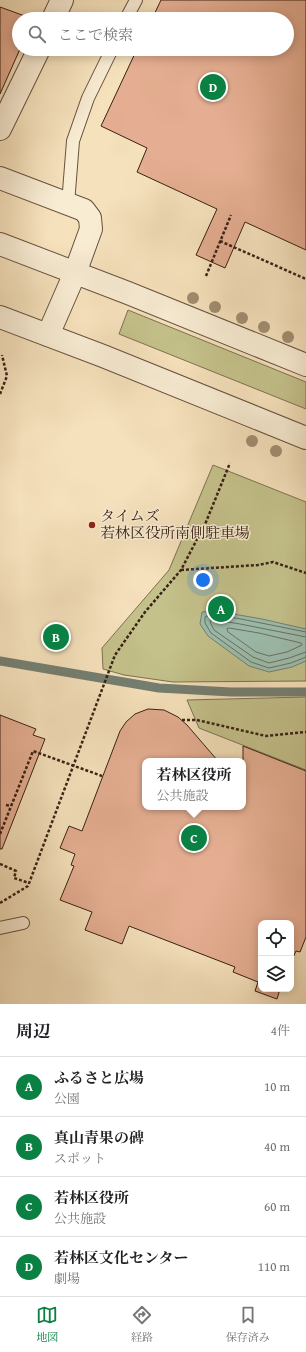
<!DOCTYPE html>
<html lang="ja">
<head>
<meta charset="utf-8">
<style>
  body { margin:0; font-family:"Gentium Book Plus","Noto Serif JP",serif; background:#f6f6f6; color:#202124 }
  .controls { position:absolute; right:12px; bottom:12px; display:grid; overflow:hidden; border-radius:8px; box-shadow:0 2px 10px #0003 }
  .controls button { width:36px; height:36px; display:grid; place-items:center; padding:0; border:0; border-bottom:1px solid #e0e0e0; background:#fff; color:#202124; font:20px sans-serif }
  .you { position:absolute; left:203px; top:580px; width:14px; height:14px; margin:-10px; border:3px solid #fff; border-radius:50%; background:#1a73e8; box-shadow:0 0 0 6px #1a73e833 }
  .badge { display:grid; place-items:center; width:26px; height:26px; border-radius:50%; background:#0b8043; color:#fff; font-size:13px; font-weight:700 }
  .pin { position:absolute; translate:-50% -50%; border:2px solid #fff; box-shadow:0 1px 4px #0006 }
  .popup { position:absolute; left:142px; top:758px; width:104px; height:52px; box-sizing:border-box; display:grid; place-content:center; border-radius:8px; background:#fff; filter:drop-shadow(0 1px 3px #0005); font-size:13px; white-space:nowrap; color:#757577 }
  .popup b { font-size:15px; color:#202124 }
  .popup::after { content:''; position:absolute; left:50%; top:100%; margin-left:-8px; border:8px solid transparent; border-top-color:#fff }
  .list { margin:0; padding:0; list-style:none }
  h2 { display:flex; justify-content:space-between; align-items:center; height:52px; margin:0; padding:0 16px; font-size:17px }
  h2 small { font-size:13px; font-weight:400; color:#757577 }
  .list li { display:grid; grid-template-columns:26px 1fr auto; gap:12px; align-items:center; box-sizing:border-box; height:60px; padding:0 16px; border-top:1px solid #e0e0e0 }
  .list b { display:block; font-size:15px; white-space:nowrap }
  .list p { margin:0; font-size:13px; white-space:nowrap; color:#757577 }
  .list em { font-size:13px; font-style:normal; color:#757577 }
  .icon { flex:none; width:22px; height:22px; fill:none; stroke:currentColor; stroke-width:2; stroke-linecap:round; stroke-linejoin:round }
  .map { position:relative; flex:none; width:306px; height:1004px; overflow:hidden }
  .search { position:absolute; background:#fff; box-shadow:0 2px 10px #0003; left:12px; right:12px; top:12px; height:44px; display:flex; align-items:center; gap:10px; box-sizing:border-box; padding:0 14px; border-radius:22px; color:#757577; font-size:15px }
  .sheet { height:292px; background:#fff }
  nav { display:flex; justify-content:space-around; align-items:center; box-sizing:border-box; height:56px; border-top:1px solid #e0e0e0; background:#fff; font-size:11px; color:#757577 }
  nav a { display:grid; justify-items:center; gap:2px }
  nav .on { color:#0b8043 }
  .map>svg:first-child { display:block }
</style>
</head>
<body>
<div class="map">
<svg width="306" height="1004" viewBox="0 0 306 1004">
  <rect width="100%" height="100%" fill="#f5e1bc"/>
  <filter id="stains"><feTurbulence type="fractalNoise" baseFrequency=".005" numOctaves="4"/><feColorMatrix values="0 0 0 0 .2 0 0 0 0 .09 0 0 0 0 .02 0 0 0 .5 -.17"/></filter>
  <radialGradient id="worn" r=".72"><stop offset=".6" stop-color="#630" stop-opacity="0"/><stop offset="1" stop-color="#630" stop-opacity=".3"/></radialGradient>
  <g fill="#c4c18b" stroke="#7e7150">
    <path d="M128,310L306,382V409L119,334Z"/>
    <path d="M213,465L306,502V681L173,682L124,675L103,669L102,648L169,570Z"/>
    <path d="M306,697V770L199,728L187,700Z"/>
  </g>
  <path fill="#9cbeaf" stroke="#747f71" d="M216,611L262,619L306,629V661L292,667L269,672L249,666L208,636L200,624L202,612Z"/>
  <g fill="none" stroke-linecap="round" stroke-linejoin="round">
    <g stroke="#6a7062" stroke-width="1">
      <path d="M229,628L259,633L301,643L302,645L287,652L269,656L256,652L228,632L227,629Z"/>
      <path d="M306,632L241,619L216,615L207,616L205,617V623L211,633L251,662L269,668L291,663L306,657"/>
      <path d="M306,637L240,624L216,620H211L210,622L214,630L253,657L269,663L289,658L306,652"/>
    </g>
    <path stroke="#747f71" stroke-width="9" d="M0,661L159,688L231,692H306"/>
  </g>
  <g fill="#e5ae92" stroke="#392115">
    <path d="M161,0H306V250L245,222L225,268L196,255L217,209L137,172L147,148L101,126L137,49H287V19H152Z"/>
    <path d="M0,7L33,19H19V49H20L0,94Z"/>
    <path d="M148,709L164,710L178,717L187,725L218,761H145V807H243V746L306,771V937L300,952L296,951L291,962V923H261V989H280L277,999L255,991L258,982L233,972L235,967L129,926L122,944L85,930L92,912L60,900L74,866L71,865L75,854L60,848L69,826L82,831L120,731L126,722L135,714Z"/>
    <path d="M0,715L36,729L33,735L45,739L2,849H0Z"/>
  </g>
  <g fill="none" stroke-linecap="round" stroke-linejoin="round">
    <g stroke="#68513f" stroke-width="14">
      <g id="service">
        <path d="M126,19L136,0"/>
        <path d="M68,204L73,141L88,98L112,49"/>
        <path d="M0,928L23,923"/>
      </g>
    </g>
    <g stroke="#68513f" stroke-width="24">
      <g id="minor">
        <path d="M53,19L62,0"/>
        <path d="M0,129L39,49"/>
        <path d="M0,178L84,210L90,218L91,229L75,273"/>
      </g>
    </g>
    <g stroke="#68513f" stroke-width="24">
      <g id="tertiary">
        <path d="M0,244L128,293L306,365"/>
        <path d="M0,317L103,356L306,438"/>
        <path d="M48,335L75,273"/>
      </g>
    </g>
    <g stroke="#392115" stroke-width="2.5" stroke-dasharray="3 2" stroke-linecap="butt">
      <path d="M220,241L306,279"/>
      <path d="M206,276L231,215"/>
      <path d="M0,394L7,376L2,355"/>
      <path d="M181,570L258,565L273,562L306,573"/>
      <path d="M182,720H197L266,736L306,732"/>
      <path d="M6,805L11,806"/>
      <path d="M0,834L33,751L102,776"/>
      <path d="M0,864L16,871L14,878L29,883"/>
      <path d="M0,903L28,886L115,655L145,612L181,570L206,522L230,463"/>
    </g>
    <use href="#service" stroke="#f8ecd3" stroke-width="12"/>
    <use href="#minor" stroke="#f8ecd3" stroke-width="22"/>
    <use href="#tertiary" stroke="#f8ecd3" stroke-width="22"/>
  </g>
  <g fill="#a18d70">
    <circle cx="193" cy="298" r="6"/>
    <circle cx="215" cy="307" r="6"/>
    <circle cx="242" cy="318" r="6"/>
    <circle cx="264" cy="327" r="6"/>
    <circle cx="288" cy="337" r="6"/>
    <circle cx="252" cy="441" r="6"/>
    <circle cx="276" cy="451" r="6"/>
  </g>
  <circle fill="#8f2418" stroke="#f8ecd3" stroke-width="1.5" cx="92" cy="525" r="4"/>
  <g text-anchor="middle" stroke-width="3" stroke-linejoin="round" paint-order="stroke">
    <g font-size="15" fill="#392115" stroke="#f8ecd3" text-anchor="start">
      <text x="100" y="521">タイムズ<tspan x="100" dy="17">若林区役所南側駐車場</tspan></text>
    </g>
  </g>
  <rect width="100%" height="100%" filter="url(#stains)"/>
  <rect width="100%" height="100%" fill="url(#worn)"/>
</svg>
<div class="controls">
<button><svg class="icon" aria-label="locate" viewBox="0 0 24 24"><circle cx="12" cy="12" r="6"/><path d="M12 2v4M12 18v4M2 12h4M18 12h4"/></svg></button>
<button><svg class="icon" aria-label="layers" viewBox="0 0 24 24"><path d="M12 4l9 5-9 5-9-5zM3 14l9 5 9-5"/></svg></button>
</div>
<div class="you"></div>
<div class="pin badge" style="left:221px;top:609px">A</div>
<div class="pin badge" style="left:56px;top:637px">B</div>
<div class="pin badge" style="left:194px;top:838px">C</div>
<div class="popup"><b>若林区役所</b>公共施設</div>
<div class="pin badge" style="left:213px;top:87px">D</div>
<div class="search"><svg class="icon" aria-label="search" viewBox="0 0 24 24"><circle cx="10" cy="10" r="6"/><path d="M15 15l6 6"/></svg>ここで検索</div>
</div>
<section class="sheet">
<h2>周辺<small>4件</small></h2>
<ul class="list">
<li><span class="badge">A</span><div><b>ふるさと広場</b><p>公園</p></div><em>10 m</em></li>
<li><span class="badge">B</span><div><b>真山青果の碑</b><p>スポット</p></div><em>40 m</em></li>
<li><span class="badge">C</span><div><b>若林区役所</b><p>公共施設</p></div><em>60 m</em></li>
<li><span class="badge">D</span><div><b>若林区文化センター</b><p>劇場</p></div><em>110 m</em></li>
</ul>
</section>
<nav>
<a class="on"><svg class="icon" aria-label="map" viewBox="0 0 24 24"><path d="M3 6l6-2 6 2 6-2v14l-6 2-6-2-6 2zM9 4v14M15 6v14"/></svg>地図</a>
<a><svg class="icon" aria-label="directions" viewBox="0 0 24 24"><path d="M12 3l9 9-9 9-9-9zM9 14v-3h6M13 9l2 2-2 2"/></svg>経路</a>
<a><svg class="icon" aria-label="saved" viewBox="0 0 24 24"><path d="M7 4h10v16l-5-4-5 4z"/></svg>保存済み</a>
</nav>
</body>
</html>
